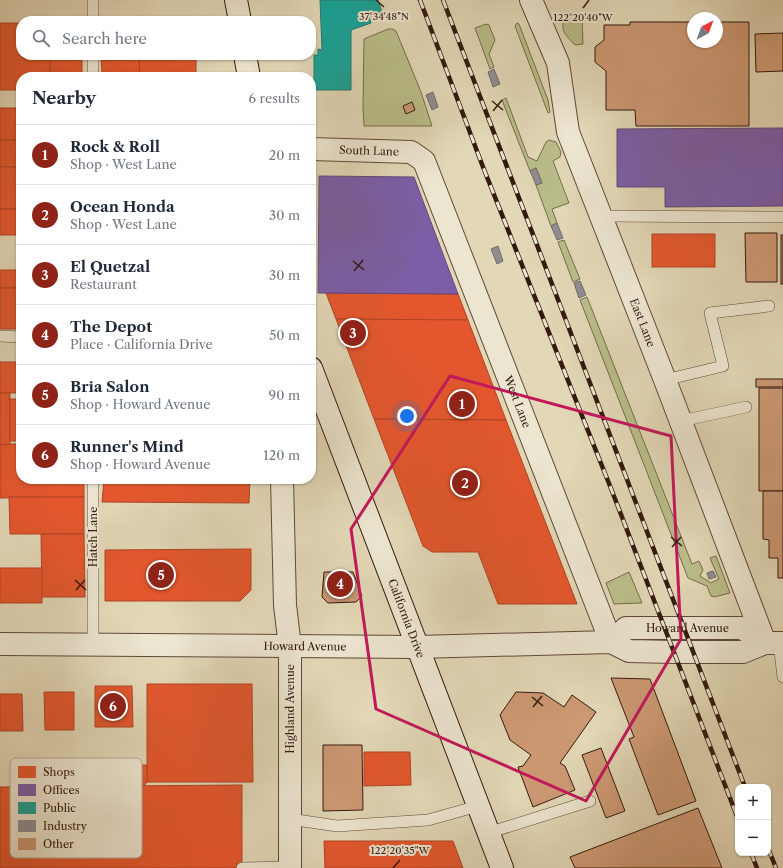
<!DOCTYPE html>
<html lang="en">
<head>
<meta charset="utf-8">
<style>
  body { margin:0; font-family:"Libre Caslon Text",serif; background:#f2f2f3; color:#1f2937 }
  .controls { position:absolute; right:12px; bottom:12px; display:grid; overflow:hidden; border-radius:8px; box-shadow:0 1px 3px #0004 }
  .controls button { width:36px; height:36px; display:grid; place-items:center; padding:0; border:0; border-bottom:1px solid #e0e1e3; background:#fff; color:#1f2937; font:20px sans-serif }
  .compass { position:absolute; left:687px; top:12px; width:36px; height:36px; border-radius:50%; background:#fff; box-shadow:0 1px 3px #0004; rotate:41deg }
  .you { position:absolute; left:407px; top:416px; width:14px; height:14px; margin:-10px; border:3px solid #fff; border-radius:50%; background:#1a73e8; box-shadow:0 0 0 6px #1a73e833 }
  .badge { display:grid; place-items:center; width:26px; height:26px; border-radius:50%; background:#8f2418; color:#fff; font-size:13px; font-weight:700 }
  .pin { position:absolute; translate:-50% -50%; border:2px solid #fff; box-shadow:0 1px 4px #0006 }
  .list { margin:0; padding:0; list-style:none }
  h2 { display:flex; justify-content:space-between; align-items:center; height:52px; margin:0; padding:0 16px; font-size:17px }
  h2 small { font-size:13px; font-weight:400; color:#747a83 }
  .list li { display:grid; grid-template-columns:26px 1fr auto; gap:12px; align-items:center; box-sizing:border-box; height:60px; padding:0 16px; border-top:1px solid #e0e1e3 }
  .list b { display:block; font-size:15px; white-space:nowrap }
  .list p { margin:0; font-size:13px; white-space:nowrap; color:#747a83 }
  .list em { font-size:13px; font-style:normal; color:#747a83 }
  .icon { flex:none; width:22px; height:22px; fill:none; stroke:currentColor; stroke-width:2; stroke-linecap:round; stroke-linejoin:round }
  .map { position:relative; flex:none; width:783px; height:868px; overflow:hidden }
  .search { position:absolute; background:#fff; box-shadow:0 1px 3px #0004; left:16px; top:16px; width:300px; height:44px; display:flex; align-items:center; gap:10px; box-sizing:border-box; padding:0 14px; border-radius:16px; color:#747a83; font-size:15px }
  .panel { position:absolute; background:#fff; box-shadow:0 1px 3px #0004; left:16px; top:72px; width:300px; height:412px; border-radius:16px }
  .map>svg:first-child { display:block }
</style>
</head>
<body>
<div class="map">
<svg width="783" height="868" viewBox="0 0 783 868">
  <rect width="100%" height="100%" fill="#e2d7b6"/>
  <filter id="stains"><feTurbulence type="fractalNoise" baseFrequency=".005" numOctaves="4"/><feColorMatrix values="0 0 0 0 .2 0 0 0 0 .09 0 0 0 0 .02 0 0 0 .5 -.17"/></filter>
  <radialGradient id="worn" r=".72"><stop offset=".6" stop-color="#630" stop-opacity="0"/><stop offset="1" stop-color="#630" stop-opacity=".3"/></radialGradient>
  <g fill="#b9bd89" stroke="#766b4c">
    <path d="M565,16L582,17L583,44L575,45C566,35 559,31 565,16Z"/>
    <path d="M517,23L519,24L548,100L550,112L548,113L515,26Z"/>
    <path d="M486,24L489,25L495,40L489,54L494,67L490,69L475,28Z"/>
    <path d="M388,29H393L396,31L421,92L432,126H364L363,106L364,39Z"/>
    <path d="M506,98L528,157L537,161L546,142L549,140L556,142L561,152L560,157L553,161L569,203L552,209L557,223L551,226L536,185L542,183L536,168L530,171L502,100Z"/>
    <path d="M564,240L580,279L573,282L558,242Z"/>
    <path d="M587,297L692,564L699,561L703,570L700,576L711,583L719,579L710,558L716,556L730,593L714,597L711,596L707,586L688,578L580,300Z"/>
    <path d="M629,572L642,603L614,604L606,583Z"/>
  </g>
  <g fill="#e4572e" stroke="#af4424">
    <path d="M0,23H21V55H50V77H21V90H0Z"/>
    <rect x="50" y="55" width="32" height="22"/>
    <path d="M101,55H139L140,73H102Z"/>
    <path d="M139,55H196V76H140Z"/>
    <rect x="0" y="108" width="21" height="32"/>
    <rect x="0" y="140" width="21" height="27"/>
    <rect x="0" y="167" width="21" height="42"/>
    <rect x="0" y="209" width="21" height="26"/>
    <rect x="652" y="234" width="63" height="33"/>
    <path d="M0,270H20L19,288H0Z"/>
    <rect x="0" y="288" width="21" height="41"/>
    <path d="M326,293L458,294L468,320L336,319Z"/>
    <path d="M336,319L468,320L506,420L374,419Z"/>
    <rect x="0" y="362" width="21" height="31"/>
    <path d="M0,393H10V444L0,445Z"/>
    <rect x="10" y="399" width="11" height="42"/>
    <path d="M374,419L506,420L577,604H498L478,552H432L423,546Z"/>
    <path d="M10,444H21V479H84V497L0,498V445Z"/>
    <path d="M104,479H250L249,503L102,502Z"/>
    <path d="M9,497H84V534H10Z"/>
    <path d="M41,534H84L85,597H42Z"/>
    <path d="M251,549V590L240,601H105V550Z"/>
    <rect x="0" y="568" width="42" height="35"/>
    <path d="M147,684H252L253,782H147Z"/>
    <path d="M95,686H132L133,727H95Z"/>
    <path d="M44,692H74V730H45Z"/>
    <path d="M0,694H22L23,731H0Z"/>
    <path d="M364,752H410L411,785L364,786Z"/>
    <path d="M94,765H147V782L144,786H95Z"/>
    <path d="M242,785V868H0V787Z"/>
    <path d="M324,841H453L463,868H325Z"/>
  </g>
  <g fill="#7b5ea7" stroke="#654979">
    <path d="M783,128V206L665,207V187H617V129Z"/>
    <path d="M319,176L414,177L458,294L318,293Z"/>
  </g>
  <path fill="#17a398" stroke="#1f7a6f" d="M320,0H378L382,12L369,17L371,23L351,30V90H314V55H318V49L322,50Z"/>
  <g fill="#8d8d92" stroke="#726a6a">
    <path d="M494,69L500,84L493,87L488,72Z"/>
    <path d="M433,92L438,107L432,110L426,95Z"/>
    <path d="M536,168L542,183L536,185L530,171Z"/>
    <path d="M557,223L563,238L557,240L551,226Z"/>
    <path d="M498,246L503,261L497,264L491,249Z"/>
    <path d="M580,281L586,295L579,298L574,283Z"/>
    <path d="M713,571L716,577L709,579L707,573Z"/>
  </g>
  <g fill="#cd9974" stroke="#33190e">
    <path d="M630,22H693V42H717V22H749V126H636L635,110H606V71L595,62V47L604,40V25H630Z"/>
    <path d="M783,33V71L756,72L755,34Z"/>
    <path d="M412,102L415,110L406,114L403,106Z"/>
    <path d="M745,233H777V282H746Z"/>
    <rect x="781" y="235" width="2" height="49"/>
    <rect x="756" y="379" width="27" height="8"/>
    <rect x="759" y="388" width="24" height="103"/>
    <path d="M763,491H783V578H778V558H769V540L763,539Z"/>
    <path d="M324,572H353L362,596L356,602L328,603L322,597Z"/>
    <path d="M611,678L650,679L696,801L658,815L629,739L634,737Z"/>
    <path d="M516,692L543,693L564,707L572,695L596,712L560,763L565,766L575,790L533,807L518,767L523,766L531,755L510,740L500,715Z"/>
    <path d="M323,745H362L363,810L323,811Z"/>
    <path d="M601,748L625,811L606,818L582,755Z"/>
    <path d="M698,808L722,868H575L570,857Z"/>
  </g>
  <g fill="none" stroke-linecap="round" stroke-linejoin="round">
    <g stroke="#5f4838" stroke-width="12">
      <g id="service">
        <path d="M93,21V0"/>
        <path d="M93,55V77"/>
        <path d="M601,216L783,217"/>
        <path d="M0,336L21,337"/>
        <path d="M665,380L723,366L710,313L769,306"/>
        <path d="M681,421L746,407"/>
        <path d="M93,479V644"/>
        <path d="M779,643L783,677"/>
        <path d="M290,819L337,826L428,820L478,806"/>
        <path d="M488,833L590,801"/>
        <path d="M242,868L289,867"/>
      </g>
    </g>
    <g stroke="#5f4838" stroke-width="24">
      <g id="minor">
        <path id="s1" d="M311,149L411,152L424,161L611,642"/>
        <path d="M282,479L285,605L290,647V868"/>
      </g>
    </g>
    <g stroke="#5f4838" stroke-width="24">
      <g id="tertiary">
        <path id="s2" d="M531,0L558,63L568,132L665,380L765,643"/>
        <path id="s3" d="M611,642L626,628H742L765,643"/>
        <path id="s4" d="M0,644L417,647L611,642L629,651L674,652H743L765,643H783"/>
      </g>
    </g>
    <g stroke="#33190e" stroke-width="24">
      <g id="secondary">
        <path d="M236,0L240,21"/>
        <path d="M245,55L249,77"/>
        <path id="s5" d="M311,368L502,868"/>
      </g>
    </g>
    <use href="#service" stroke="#ece5d0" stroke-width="11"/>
    <use href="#minor" stroke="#ece5d0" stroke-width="22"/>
    <use href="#tertiary" stroke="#ece5d0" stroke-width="22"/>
    <use href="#secondary" stroke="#ece5d0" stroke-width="22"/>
    <g stroke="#33190e" stroke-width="4.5">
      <g id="rail">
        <path d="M420,0L483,167L612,491L738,819"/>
        <path d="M443,0L745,787"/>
        <path d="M768,848L776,868"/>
        <path d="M751,853L757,868"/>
      </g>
    </g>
    <use href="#rail" stroke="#ece5d0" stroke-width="3" stroke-dasharray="9" stroke-linecap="butt"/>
  </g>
  <path fill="none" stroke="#c2185b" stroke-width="3" stroke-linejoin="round" d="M450,376L671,436L681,639L586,801L376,709L351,529Z"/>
  <path fill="none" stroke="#33190e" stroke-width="1.5" d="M376,0L384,7M583,8L589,0M492,101L503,110M493,111L502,100M353,261L364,270M354,271L363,260M671,537L682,546M672,547L681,537M75,580L86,590M76,590L85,580M532,697L543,706M533,707L542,696M393,868L400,860"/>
  <g text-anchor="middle" stroke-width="4" stroke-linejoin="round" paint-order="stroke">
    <g font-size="11" fill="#33190e" stroke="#ece5d0">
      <text dy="4" stroke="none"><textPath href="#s1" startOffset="58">South Lane</textPath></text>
      <text dy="4" stroke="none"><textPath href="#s2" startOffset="343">East Lane</textPath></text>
      <text dy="4" stroke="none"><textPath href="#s1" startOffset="374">West Lane</textPath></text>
      <text transform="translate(93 537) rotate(-90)" y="4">Hatch Lane</text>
      <text dy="4" stroke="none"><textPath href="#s5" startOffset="268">California Drive</textPath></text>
      <text dy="4" stroke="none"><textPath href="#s3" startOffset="82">Howard Avenue</textPath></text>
      <text dy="4" stroke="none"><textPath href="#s4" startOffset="305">Howard Avenue</textPath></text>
      <text transform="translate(290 709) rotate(-90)" y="4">Highland Avenue</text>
    </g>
  </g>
  <rect x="10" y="758" width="132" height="100" rx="6" fill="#ece5d0" stroke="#b4a896" stroke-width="1"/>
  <rect x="18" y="766" width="18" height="12" fill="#e4572e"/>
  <rect x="18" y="784" width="18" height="12" fill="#7b5ea7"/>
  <rect x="18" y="802" width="18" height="12" fill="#17a398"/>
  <rect x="18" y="820" width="18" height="12" fill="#8d8d92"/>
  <rect x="18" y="838" width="18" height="12" fill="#cd9974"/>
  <g font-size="11" fill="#33190e">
    <text x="43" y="776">Shops</text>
    <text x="43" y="794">Offices</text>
    <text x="43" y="812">Public</text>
    <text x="43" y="830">Industry</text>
    <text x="43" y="848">Other</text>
  </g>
  <g font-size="10" text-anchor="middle" fill="#33190e" stroke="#ece5d0" stroke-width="4" stroke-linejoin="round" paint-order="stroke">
    <text x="384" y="20">37°34'48"N</text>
    <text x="583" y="21">122°20'40"W</text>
    <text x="400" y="854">122°20'35"W</text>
  </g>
  <rect width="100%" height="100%" filter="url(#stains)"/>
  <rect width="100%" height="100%" fill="url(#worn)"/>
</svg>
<div class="controls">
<button>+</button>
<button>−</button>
</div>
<svg class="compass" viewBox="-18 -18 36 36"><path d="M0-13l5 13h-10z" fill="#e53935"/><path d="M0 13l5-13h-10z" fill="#747a83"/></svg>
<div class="you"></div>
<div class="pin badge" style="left:462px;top:404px">1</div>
<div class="pin badge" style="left:465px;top:483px">2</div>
<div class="pin badge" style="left:353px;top:333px">3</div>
<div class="pin badge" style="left:340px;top:584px">4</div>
<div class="pin badge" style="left:161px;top:575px">5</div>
<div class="pin badge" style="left:113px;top:706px">6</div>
<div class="search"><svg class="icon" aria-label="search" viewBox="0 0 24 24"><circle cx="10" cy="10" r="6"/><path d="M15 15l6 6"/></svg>Search here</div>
<section class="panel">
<h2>Nearby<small>6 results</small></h2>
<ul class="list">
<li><span class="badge">1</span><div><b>Rock &amp; Roll</b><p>Shop · West Lane</p></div><em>20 m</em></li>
<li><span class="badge">2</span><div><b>Ocean Honda</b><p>Shop · West Lane</p></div><em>30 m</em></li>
<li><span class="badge">3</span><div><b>El Quetzal</b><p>Restaurant</p></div><em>30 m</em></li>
<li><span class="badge">4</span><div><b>The Depot</b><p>Place · California Drive</p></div><em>50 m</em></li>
<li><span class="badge">5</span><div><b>Bria Salon</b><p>Shop · Howard Avenue</p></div><em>90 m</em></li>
<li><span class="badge">6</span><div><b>Runner's Mind</b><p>Shop · Howard Avenue</p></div><em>120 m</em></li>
</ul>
</section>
</div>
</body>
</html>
